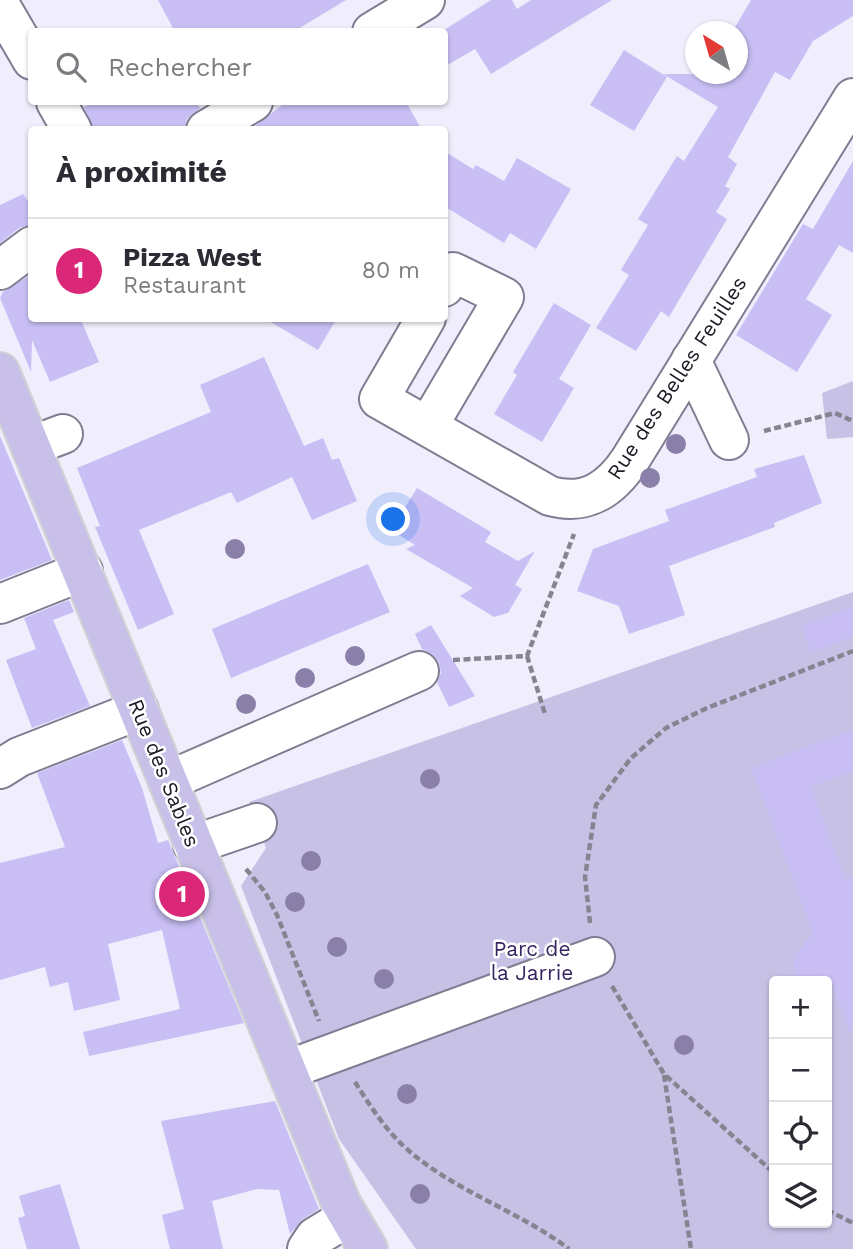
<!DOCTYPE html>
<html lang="fr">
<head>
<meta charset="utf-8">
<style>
  body { margin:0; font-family:"Work Sans",sans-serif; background:#f7f7f7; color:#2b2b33 }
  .controls { position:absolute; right:21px; bottom:21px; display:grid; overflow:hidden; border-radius:7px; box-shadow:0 2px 5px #0004 }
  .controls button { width:63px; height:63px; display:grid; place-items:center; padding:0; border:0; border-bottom:2px solid #e1e1e2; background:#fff; color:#2b2b33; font:35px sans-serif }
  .compass { position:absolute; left:685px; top:21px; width:63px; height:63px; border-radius:50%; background:#fff; box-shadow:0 2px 5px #0004; rotate:323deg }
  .you { position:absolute; left:394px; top:520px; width:24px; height:24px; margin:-18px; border:5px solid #fff; border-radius:50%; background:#1a73e8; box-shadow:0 0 0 10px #1a73e833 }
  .badge { display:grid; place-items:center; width:46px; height:46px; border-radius:50%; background:#db2777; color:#fff; font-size:23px; font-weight:700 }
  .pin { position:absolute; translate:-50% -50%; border:4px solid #fff; box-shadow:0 2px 7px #0006 }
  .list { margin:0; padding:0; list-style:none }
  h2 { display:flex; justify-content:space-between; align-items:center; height:91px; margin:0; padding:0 28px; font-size:30px }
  h2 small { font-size:23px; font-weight:400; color:#7c7c81 }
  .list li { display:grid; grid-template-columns:46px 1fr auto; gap:21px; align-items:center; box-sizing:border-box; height:105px; padding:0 28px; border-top:2px solid #e1e1e2 }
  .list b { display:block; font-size:26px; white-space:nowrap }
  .list p { margin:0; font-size:23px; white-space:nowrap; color:#7c7c81 }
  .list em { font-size:23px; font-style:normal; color:#7c7c81 }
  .icon { flex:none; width:38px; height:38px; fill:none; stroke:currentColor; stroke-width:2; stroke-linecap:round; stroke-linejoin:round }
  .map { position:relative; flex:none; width:853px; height:1249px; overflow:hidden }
  .search { position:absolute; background:#fff; box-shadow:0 2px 5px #0004; left:28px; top:28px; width:420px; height:77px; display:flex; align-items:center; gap:18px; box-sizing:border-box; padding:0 24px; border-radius:7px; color:#7c7c81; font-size:26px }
  .panel { position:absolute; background:#fff; box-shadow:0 2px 5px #0004; left:28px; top:126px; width:420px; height:196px; border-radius:7px }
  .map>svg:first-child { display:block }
</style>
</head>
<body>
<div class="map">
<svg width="853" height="1249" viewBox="0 0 853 1249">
  <rect width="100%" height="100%" fill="#f0edfc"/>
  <g fill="#c7c1e6" fill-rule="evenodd">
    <path d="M853,381V437L827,439L822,393Z"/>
    <path d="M853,592V1249H416L339,1139L241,886L266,848L249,802ZM774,981H827V1223H774Z"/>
  </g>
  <g fill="#cabff5">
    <path d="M158,0H346L293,32H175Z"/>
    <path d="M491,0H512L517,9L531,0H612L491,74L475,49L444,67V30Z"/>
    <path d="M751,0H853V16L813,41L790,80L775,72L728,157L737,164L725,186L730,189L716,212L727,219L669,317L661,311L636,351L596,328L629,275L621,270L648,225L638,219L677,156L684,161L718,107L663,74H738V32H732Z"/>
    <path d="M624,50L667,77L634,131L590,105Z"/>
    <path d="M96,102H196L200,108L187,119L184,130H94L84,107Z"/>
    <path d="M286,102H406L422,130H250Z"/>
    <path d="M444,151L473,169L476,165L504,181L517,158L571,189L536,249L510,233L504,243L444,206Z"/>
    <path d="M853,161V253L839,245L806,299L832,315L797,372L736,335L803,224L813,229Z"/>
    <path d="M23,194L32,207V224L19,228L0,243V205Z"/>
    <path d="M32,274V318H80L99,362L50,382L32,340L31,372L0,298L3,292Z"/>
    <path d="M554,303L591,325L559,379L574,388L542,442L494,414L517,375L513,372Z"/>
    <path d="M264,318H337L318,350Z"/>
    <path d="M264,357L304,446L323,438L332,460L339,458L357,501L312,520L292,477L237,503L231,492L139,530L174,614L138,630L95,527L100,526L77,468L211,412L200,385Z"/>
    <path d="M0,436L52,560L0,580Z"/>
    <path d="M804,455L822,503L774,523L775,527L669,566L685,615L629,634L619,606L577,591L593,549L669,521L665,510L757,477L754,469Z"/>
    <path d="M417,488L491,532L485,542L518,561L535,551L515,585L522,589L508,613L494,617L460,596L473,588L406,549L415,545L391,530Z"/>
    <path d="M368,564L390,612L231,678L212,629Z"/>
    <path d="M69,600L74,612L53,620L90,706L32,728L6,660L36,649L24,618Z"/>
    <path d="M853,606V637L811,653L801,626Z"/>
    <path d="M431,625L475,696L449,707L437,682L441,673L439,662L432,654L422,649L415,634Z"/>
    <path d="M853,729V771L811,787L846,880L853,877V1031H849L831,981H798L793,968L795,955L813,933L751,768Z"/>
    <path d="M122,740L142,788L158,843L168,840L244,1023L89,1056L83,1032L180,1009L162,930L108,944L120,1000L74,1011L68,982L50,987L45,967L0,980V863L65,847L37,773Z"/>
    <path d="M275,1101L319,1209L303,1219L290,1234L279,1190L257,1189L212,1201L223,1249H170L162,1215L184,1209L161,1121Z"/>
    <path d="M60,1184L80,1249H27L18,1218L25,1216L19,1196Z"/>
  </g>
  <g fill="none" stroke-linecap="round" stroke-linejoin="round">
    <g stroke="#807c91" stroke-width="42">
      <g id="minor">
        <path d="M0,5L32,60"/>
        <path d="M372,32L425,0"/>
        <path d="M56,102L72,130"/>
        <path d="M206,130L253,102"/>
        <path d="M0,270L32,246"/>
        <path d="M426,318L379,399L550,496C586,506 611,489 630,460L853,98"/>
        <path d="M691,360L729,440"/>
        <path d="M428,426L504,297L453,272L444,287"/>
        <path d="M31,446L63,434"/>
        <path d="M0,604L83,571"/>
        <path d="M0,769L19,757L139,710"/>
        <path d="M168,781L419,671"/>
        <path d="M193,845L257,823"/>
        <path d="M287,1070L595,957"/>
        <path d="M307,1249L315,1237L348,1217"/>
      </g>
    </g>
    <g stroke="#d2d1d3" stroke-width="42">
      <path id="major" d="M0,372L341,1203L368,1249"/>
    </g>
    <g stroke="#868490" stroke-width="4.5" stroke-dasharray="7 3.5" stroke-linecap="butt">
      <path d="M764,431L835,413L853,421"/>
      <path d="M527,656L545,714"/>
      <path d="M453,660L527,656L574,534"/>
      <path d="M246,869L265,892L277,915L319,1021"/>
      <path d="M590,923L585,877L596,805L631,758L666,728L707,708L853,651"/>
      <path d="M612,986L664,1074L774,1173"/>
      <path d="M664,1075L691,1249"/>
      <path d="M355,1082C370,1106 387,1132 408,1150C456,1192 519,1211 569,1249"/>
      <path d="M827,1210L853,1223"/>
    </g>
    <use href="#minor" stroke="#fff" stroke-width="38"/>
    <use href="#major" stroke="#c9c0e9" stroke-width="38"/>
  </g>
  <g fill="#8a7fa8">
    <circle cx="676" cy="444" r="10"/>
    <circle cx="650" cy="478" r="10"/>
    <circle cx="235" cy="549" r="10"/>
    <circle cx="355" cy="656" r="10"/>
    <circle cx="305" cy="678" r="10"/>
    <circle cx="246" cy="704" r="10"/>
    <circle cx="430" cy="779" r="10"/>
    <circle cx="311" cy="861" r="10"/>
    <circle cx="295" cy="902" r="10"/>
    <circle cx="337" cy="947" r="10"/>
    <circle cx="384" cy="979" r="10"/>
    <circle cx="684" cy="1045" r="10"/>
    <circle cx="407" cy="1094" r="10"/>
    <circle cx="420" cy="1194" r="10"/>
  </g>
  <g text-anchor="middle" stroke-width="5" stroke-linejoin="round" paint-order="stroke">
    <g font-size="21" fill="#1c1a23" stroke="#fff">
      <text transform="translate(677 378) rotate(-57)" y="7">Rue des Belles Feuilles</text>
      <text transform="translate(164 773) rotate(68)" y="7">Rue des Sables</text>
    </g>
    <g font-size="21" fill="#372563" stroke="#fff">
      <text x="532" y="956">Parc de<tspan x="532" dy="24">la Jarrie</tspan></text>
    </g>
  </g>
</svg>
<div class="controls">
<button>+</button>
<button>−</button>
<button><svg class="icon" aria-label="locate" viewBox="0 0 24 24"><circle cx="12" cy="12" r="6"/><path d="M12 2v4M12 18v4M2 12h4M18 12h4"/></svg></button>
<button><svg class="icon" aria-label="layers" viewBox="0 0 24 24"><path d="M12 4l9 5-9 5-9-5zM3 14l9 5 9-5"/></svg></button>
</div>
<svg class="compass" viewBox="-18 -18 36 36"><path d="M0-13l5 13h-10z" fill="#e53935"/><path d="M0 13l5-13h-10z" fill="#7c7c81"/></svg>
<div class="you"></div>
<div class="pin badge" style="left:182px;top:894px">1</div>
<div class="search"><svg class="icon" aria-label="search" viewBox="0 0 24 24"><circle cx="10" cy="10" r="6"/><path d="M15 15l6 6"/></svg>Rechercher</div>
<section class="panel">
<h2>À proximité<small></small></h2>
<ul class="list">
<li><span class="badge">1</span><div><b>Pizza West</b><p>Restaurant</p></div><em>80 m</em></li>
</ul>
</section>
</div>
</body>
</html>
